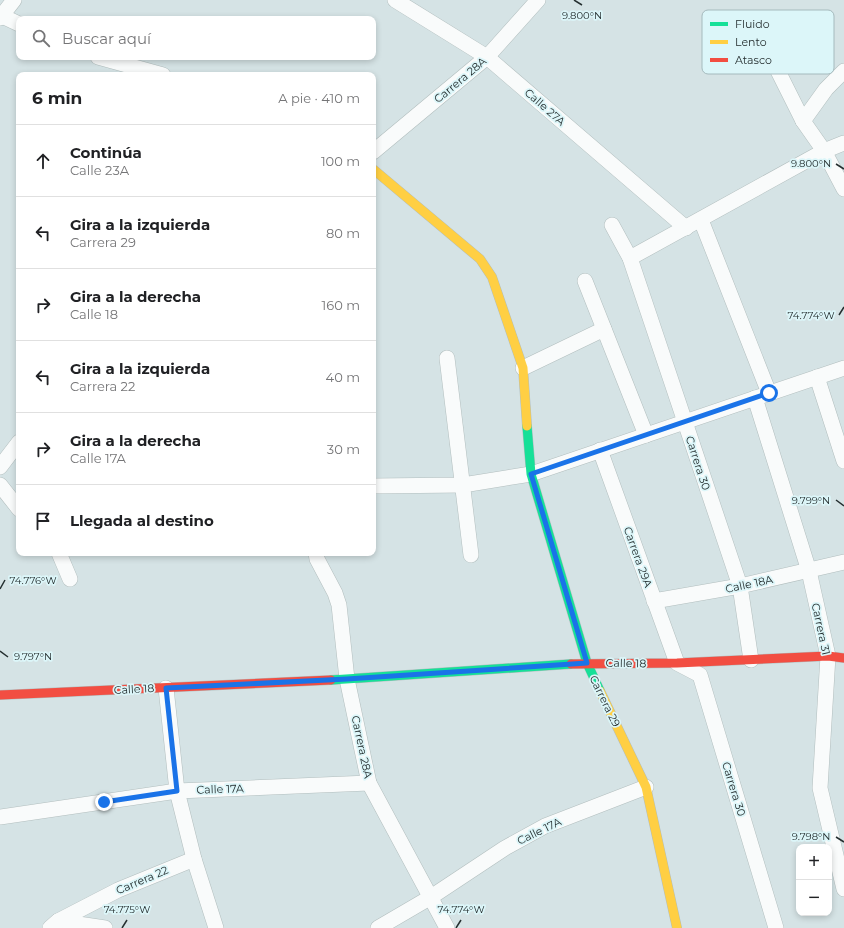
<!DOCTYPE html>
<html lang="es">
<head>
<meta charset="utf-8">
<style>
  body { margin:0; font-family:Montserrat,sans-serif; background:#f6f6f6; color:#202124 }
  .controls { position:absolute; right:12px; bottom:12px; display:grid; overflow:hidden; border-radius:8px; box-shadow:0 2px 6px #0003 }
  .controls button { width:36px; height:36px; display:grid; place-items:center; padding:0; border:0; border-bottom:1px solid #e0e0e0; background:#fff; color:#202124; font:20px sans-serif }
  .stop { position:absolute; width:12px; height:12px; margin:-9px; border:3px solid #1a73e8; border-radius:50%; background:#fff }
  .stop.end { background:#1a73e8; border-color:#fff; box-shadow:0 1px 4px #0008 }
  .list { margin:0; padding:0; list-style:none }
  h2 { display:flex; justify-content:space-between; align-items:center; height:52px; margin:0; padding:0 16px; font-size:17px }
  h2 small { font-size:13px; font-weight:400; color:#757577 }
  .list li { display:grid; grid-template-columns:26px 1fr auto; gap:12px; align-items:center; box-sizing:border-box; height:72px; padding:0 16px; border-top:1px solid #e0e0e0 }
  .list b { display:block; font-size:15px; white-space:nowrap }
  .list p { margin:0; font-size:13px; white-space:nowrap; color:#757577 }
  .list em { font-size:13px; font-style:normal; color:#757577 }
  .icon { flex:none; width:22px; height:22px; fill:none; stroke:currentColor; stroke-width:2; stroke-linecap:round; stroke-linejoin:round }
  .map { position:relative; flex:none; width:844px; height:928px; overflow:hidden }
  .search { position:absolute; background:#fff; box-shadow:0 2px 6px #0003; left:16px; top:16px; width:360px; height:44px; display:flex; align-items:center; gap:10px; box-sizing:border-box; padding:0 14px; border-radius:8px; color:#757577; font-size:15px }
  .panel { position:absolute; background:#fff; box-shadow:0 2px 6px #0003; left:16px; top:72px; width:360px; height:484px; border-radius:8px }
  .map>svg:first-child { display:block }
</style>
</head>
<body>
<div class="map">
<svg width="844" height="928" viewBox="0 0 844 928">
  <rect width="100%" height="100%" fill="#d5e3e5"/>
  <g fill="none" stroke-linecap="round" stroke-linejoin="round">
    <g stroke="#b2bebe" stroke-width="16">
      <g id="street">
        <path d="M395,0L487,57L686,228"/>
        <path d="M0,15L19,24"/>
        <path d="M0,18L14,0"/>
        <path d="M98,57L163,75"/>
        <path d="M775,65L803,121L824,151L844,189"/>
        <path d="M803,121L826,89L844,71"/>
        <path d="M373,152L487,57L538,0"/>
        <path d="M701,220L769,393"/>
        <path d="M612,225L630,258L740,586L751,660"/>
        <path d="M630,258L824,151L844,143"/>
        <path d="M585,281L646,435"/>
        <path d="M447,358L471,555"/>
        <path d="M523,368L604,329"/>
        <path d="M817,377L844,461"/>
        <path d="M755,398L809,571L828,656L820,788L844,889"/>
        <path d="M600,450L677,663L700,675L776,928"/>
        <path d="M0,467L19,442"/>
        <path d="M0,485L19,509"/>
        <path d="M373,486L463,485L531,474L844,368"/>
        <path d="M59,553L70,579"/>
        <path d="M316,553L317,559L335,593L339,605L347,679L369,783L447,928"/>
        <path d="M654,601L740,586L844,562"/>
        <path d="M166,688L177,791L194,859L216,928"/>
        <path d="M0,817L177,791L369,783"/>
        <path d="M58,921L105,928"/>
        <path d="M50,928L58,921L118,890L194,859"/>
        <path d="M378,928L431,897L505,848L545,826L646,787"/>
      </g>
    </g>
    <g stroke="#b2bebe" stroke-width="10">
      <g id="fast">
        <path d="M527,426L531,474L587,663L600,691"/>
        <path d="M331,680L571,664"/>
      </g>
    </g>
    <g stroke="#b2bebe" stroke-width="10">
      <g id="slow">
        <path d="M373,169L480,259L492,277L523,368L527,426"/>
        <path d="M600,691L646,787L677,928"/>
      </g>
    </g>
    <g stroke="#b2bebe" stroke-width="10">
      <g id="jam">
        <path d="M571,664L677,663L828,656L844,658"/>
        <path d="M0,695L331,680"/>
      </g>
    </g>
    <use href="#street" stroke="#f9fbfb" stroke-width="15"/>
    <use href="#fast" stroke="#16e098" stroke-width="9"/>
    <use href="#slow" stroke="#ffcf43" stroke-width="9"/>
    <use href="#jam" stroke="#f24e42" stroke-width="9"/>
  </g>
  <g fill="none" stroke-linecap="round" stroke-linejoin="round">
    <path stroke="#1a73e8" stroke-width="5" d="M104,802L177,791L166,688L347,679L587,663L531,474L769,393"/>
  </g>
  <path fill="none" stroke="#252f30" stroke-width="1.5" d="M574,0L582,5M836,164L844,169M839,315L844,307M836,500L844,506M0,589L5,580M0,651L8,657M836,837L844,842M122,928L127,920M456,928L461,920"/>
  <g text-anchor="middle" stroke-width="3.5" stroke-linejoin="round" paint-order="stroke">
    <g font-size="11" fill="#252f30" stroke="#dcf6f9">
      <text transform="translate(460 80) rotate(-40)" y="4">Carrera 28A</text>
      <text transform="translate(545 107) rotate(41)" y="4">Calle 27A</text>
      <text transform="translate(698 463) rotate(72)" y="4">Carrera 30</text>
      <text transform="translate(638 557) rotate(70)" y="4">Carrera 29A</text>
      <text transform="translate(749 584) rotate(-12)" y="4">Calle 18A</text>
      <text transform="translate(821 629) rotate(78)" y="4">Carrera 31</text>
      <text transform="translate(626 663) rotate(1)" y="4">Calle 18</text>
      <text transform="translate(134 689) rotate(-3)" y="4">Calle 18</text>
      <text transform="translate(605 701) rotate(64)" y="4">Carrera 29</text>
      <text transform="translate(362 747) rotate(78)" y="4">Carrera 28A</text>
      <text transform="translate(220 789) rotate(-2)" y="4">Calle 17A</text>
      <text transform="translate(734 789) rotate(73)" y="4">Carrera 30</text>
      <text transform="translate(539 831) rotate(-26)" y="4">Calle 17A</text>
      <text transform="translate(142 880) rotate(-23)" y="4">Carrera 22</text>
    </g>
  </g>
  <rect x="702" y="10" width="132" height="64" rx="6" fill="#dcf6f9" stroke="#a5babd" stroke-width="1"/>
  <rect x="710" y="22" width="18" height="4" fill="#16e098"/>
  <rect x="710" y="40" width="18" height="4" fill="#ffcf43"/>
  <rect x="710" y="58" width="18" height="4" fill="#f24e42"/>
  <g font-size="11" fill="#252f30">
    <text x="735" y="28">Fluido</text>
    <text x="735" y="46">Lento</text>
    <text x="735" y="64">Atasco</text>
  </g>
  <g font-size="10" text-anchor="middle" fill="#252f30" stroke="#dcf6f9" stroke-width="3.5" stroke-linejoin="round" paint-order="stroke">
    <text x="582" y="19">9.800°N</text>
    <text x="811" y="167">9.800°N</text>
    <text x="811" y="319">74.774°W</text>
    <text x="811" y="504">9.799°N</text>
    <text x="33" y="584">74.776°W</text>
    <text x="33" y="660">9.797°N</text>
    <text x="811" y="840">9.798°N</text>
    <text x="127" y="913">74.775°W</text>
    <text x="461" y="913">74.774°W</text>
  </g>
</svg>
<div class="controls">
<button>+</button>
<button>−</button>
</div>
<div class="stop" style="left:769px;top:393px"></div>
<div class="stop end" style="left:104px;top:802px"></div>
<div class="search"><svg class="icon" aria-label="search" viewBox="0 0 24 24"><circle cx="10" cy="10" r="6"/><path d="M15 15l6 6"/></svg>Buscar aquí</div>
<section class="panel">
<h2>6 min<small>A pie · 410 m</small></h2>
<ul class="list">
<li><svg class="icon" aria-label="ahead" viewBox="0 0 24 24"><path d="M12 20V5M6 11l6-6 6 6"/></svg><div><b>Continúa</b><p>Calle 23A</p></div><em>100 m</em></li>
<li><svg class="icon" aria-label="left" viewBox="0 0 24 24"><path d="M17 20v-9H6M10 6l-5 5 5 5"/></svg><div><b>Gira a la izquierda</b><p>Carrera 29</p></div><em>80 m</em></li>
<li><svg class="icon" aria-label="right" viewBox="0 0 24 24"><path d="M7 20v-9h11M14 6l5 5-5 5"/></svg><div><b>Gira a la derecha</b><p>Calle 18</p></div><em>160 m</em></li>
<li><svg class="icon" aria-label="left" viewBox="0 0 24 24"><path d="M17 20v-9H6M10 6l-5 5 5 5"/></svg><div><b>Gira a la izquierda</b><p>Carrera 22</p></div><em>40 m</em></li>
<li><svg class="icon" aria-label="right" viewBox="0 0 24 24"><path d="M7 20v-9h11M14 6l5 5-5 5"/></svg><div><b>Gira a la derecha</b><p>Calle 17A</p></div><em>30 m</em></li>
<li><svg class="icon" aria-label="arrive" viewBox="0 0 24 24"><path d="M6 21V4h12l-3 4 3 4H6"/></svg><div><b>Llegada al destino</b></div></li>
</ul>
</section>
</div>
</body>
</html>
